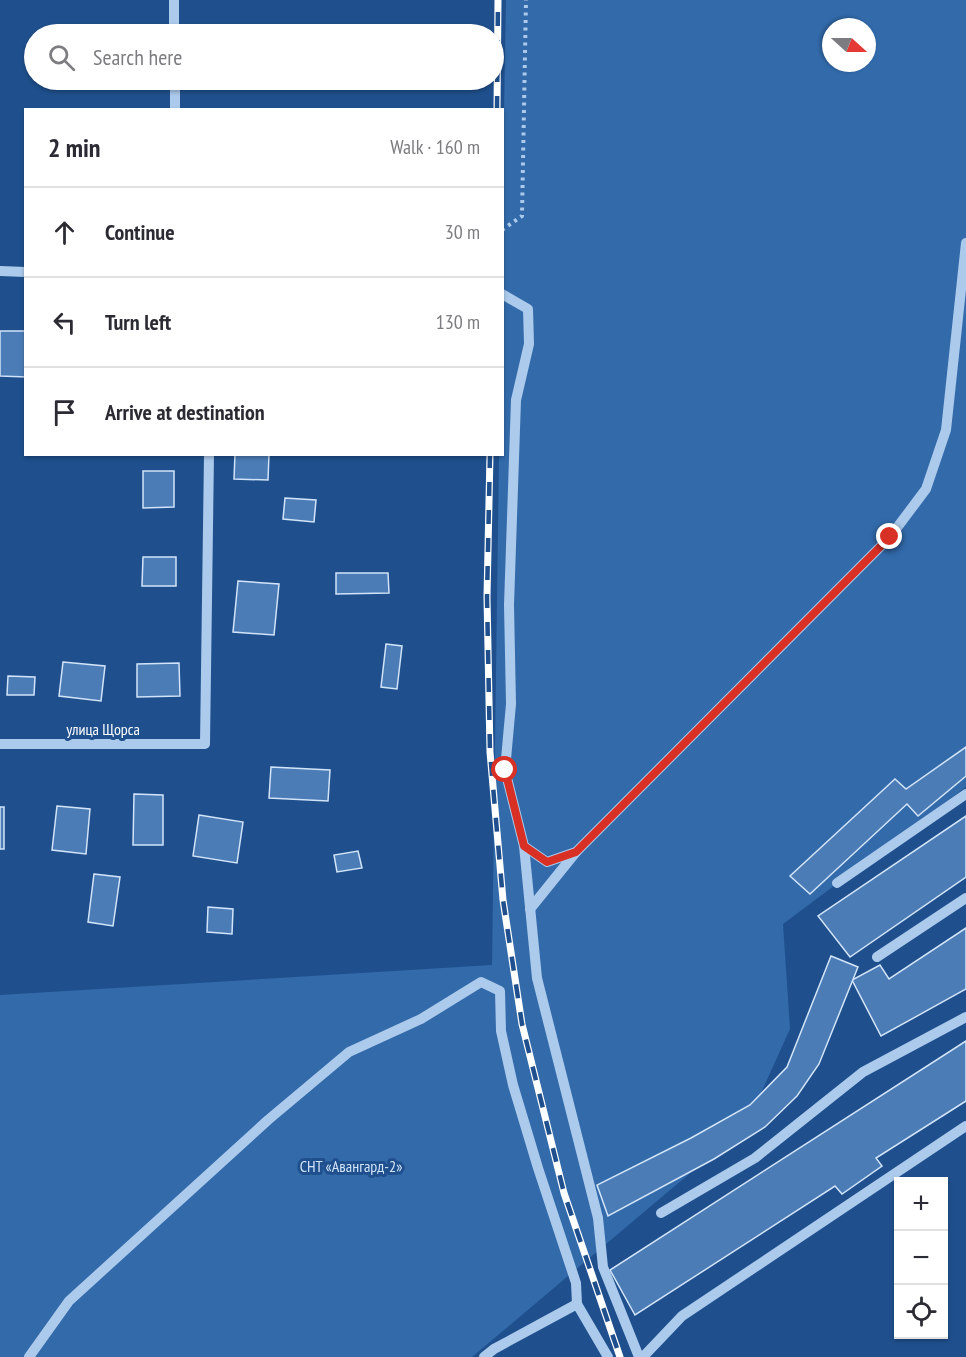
<!DOCTYPE html>
<html lang="en">
<head>
<meta charset="utf-8">
<style>
  body { margin:0; font-family:"PT Sans Narrow",sans-serif; background:#f2f2f3; color:#2b2b33 }
  .controls { position:absolute; right:18px; bottom:18px; display:grid; overflow:hidden; border-radius:0px; box-shadow:0 2px 4px #0004 }
  .controls button { width:54px; height:54px; display:grid; place-items:center; padding:0; border:0; border-bottom:2px solid #e1e1e2; background:#fff; color:#2b2b33; font:30px sans-serif }
  .compass { position:absolute; left:822px; top:18px; width:54px; height:54px; border-radius:50%; background:#fff; box-shadow:0 2px 4px #0004; rotate:111deg }
  .stop { position:absolute; width:18px; height:18px; margin:-14px; border:4px solid #d93025; border-radius:50%; background:#fff }
  .stop.end { background:#d93025; border-color:#fff; box-shadow:0 2px 6px #0008 }
  .list { margin:0; padding:0; list-style:none }
  h2 { display:flex; justify-content:space-between; align-items:center; height:78px; margin:0; padding:0 24px; font-size:26px }
  h2 small { font-size:20px; font-weight:400; color:#7c7c81 }
  .list li { display:grid; grid-template-columns:39px 1fr auto; gap:18px; align-items:center; box-sizing:border-box; height:90px; padding:0 24px; border-top:2px solid #e1e1e2 }
  .list b { display:block; font-size:22px; white-space:nowrap }
  .list em { font-size:20px; font-style:normal; color:#7c7c81 }
  .icon { flex:none; width:33px; height:33px; fill:none; stroke:currentColor; stroke-width:2; stroke-linecap:round; stroke-linejoin:round }
  .map { position:relative; flex:none; width:966px; height:1357px; overflow:hidden }
  .search { position:absolute; background:#fff; box-shadow:0 2px 4px #0004; left:24px; top:24px; width:480px; height:66px; display:flex; align-items:center; gap:15px; box-sizing:border-box; padding:0 21px; border-radius:33px; color:#7c7c81; font-size:22px }
  .panel { position:absolute; background:#fff; box-shadow:0 2px 4px #0004; left:24px; top:108px; width:480px; height:348px; border-radius:0px }
  .map>svg:first-child { display:block }
</style>
</head>
<body>
<div class="map">
<svg width="966" height="1357" viewBox="0 0 966 1357">
  <rect width="100%" height="100%" fill="#1f508d"/>
  <path fill="#326aaa" fill-rule="evenodd" d="M506,0H966V787L783,924L790,1029L746,1126L472,1357H0V995L492,965L499,455L502,454V221ZM831,27H867V63H831Z"/>
  <g fill="#4b7cb6" stroke="#d2e4f9" stroke-width="1.5">
    <path d="M0,331H26V377L0,376Z"/>
    <path d="M235,454H269L268,480L234,479Z"/>
    <path d="M143,471H174V507L143,508Z"/>
    <path d="M285,498L316,500L314,522L283,519Z"/>
    <path d="M143,557H176V586H142Z"/>
    <path d="M336,573H388L389,593L336,594Z"/>
    <path d="M238,581L279,584L274,635L233,632Z"/>
    <path d="M386,644L402,646L397,689L381,687Z"/>
    <path d="M63,662L105,666L101,701L59,696Z"/>
    <path d="M179,663L180,696L137,697V664Z"/>
    <path d="M8,676L35,677L34,695H7Z"/>
    <path d="M966,747V776L918,816L907,804L810,894L790,876L895,779L906,789Z"/>
    <path d="M271,767L330,770L328,801L269,798Z"/>
    <path d="M134,794L163,795V845H133Z"/>
    <path d="M57,806L90,809L86,854L52,850Z"/>
    <rect x="0" y="807" width="4" height="42"/>
    <path d="M199,815L243,822L237,863L193,856Z"/>
    <path d="M966,816V877L850,957L818,916Z"/>
    <path d="M358,851L362,868L337,872L334,855Z"/>
    <path d="M94,874L120,877L113,926L88,922Z"/>
    <path d="M208,907L233,909L232,934L207,932Z"/>
    <path d="M966,928V989L881,1036L852,980L880,965L889,979Z"/>
    <path d="M831,956L858,967L819,1064L797,1096L765,1127L714,1159L608,1216L597,1185L691,1138L750,1105L787,1067Z"/>
    <path d="M966,1041V1101L876,1158L882,1166L842,1194L835,1186L635,1315L610,1270Z"/>
  </g>
  <g fill="none" stroke-linecap="round" stroke-linejoin="round">
    <path stroke="#accaec" stroke-width="4" stroke-dasharray="3 4.5" stroke-linecap="butt" d="M502,230L522,216L526,0"/>
    <g stroke="#accaec" stroke-width="10">
      <path d="M174,0V34"/>
      <path d="M175,80V110"/>
      <path d="M0,271L26,272"/>
      <path d="M502,294L528,309L529,344L516,400L509,605L511,704L505,770L524,846L547,862L576,852L890,537L926,489L946,430L966,243"/>
      <path d="M0,744H205L209,454"/>
      <path d="M524,846L537,978L598,1218L603,1267L639,1357"/>
      <path d="M837,883L966,794"/>
      <path d="M530,909L576,852"/>
      <path d="M877,957L966,898"/>
      <path d="M661,1213L755,1158L863,1072L966,1017"/>
      <path d="M29,1357L69,1301L268,1120L349,1052L421,1019L481,982L500,991L501,1031L513,1085L538,1168L576,1283L577,1304"/>
      <path d="M484,1357L494,1349L577,1304L608,1357"/>
      <path d="M643,1357L682,1316L966,1126"/>
    </g>
    <g stroke="#fff" stroke-width="7">
      <g id="rail">
        <path d="M497,110L498,0"/>
        <path d="M490,454L487,597L490,752L503,900L522,1024L564,1193L620,1357"/>
      </g>
    </g>
    <use href="#rail" stroke="#1f508d" stroke-width="4.5" stroke-dasharray="14" stroke-linecap="butt"/>
  </g>
  <g fill="none" stroke-linecap="round" stroke-linejoin="round">
    <path stroke="#d93025" stroke-width="8" d="M505,770L524,846L547,862L576,852L890,537"/>
  </g>
  <g text-anchor="middle" stroke-width="6" stroke-linejoin="round" paint-order="stroke">
    <g font-size="16" fill="#fff" stroke="#1f508d">
      <text x="103" y="735">улица Щорса</text>
    </g>
    <g font-size="16" fill="#d2e4f9" stroke="#1f508d">
      <text x="351" y="1172">СНТ «Авангард-2»</text>
    </g>
  </g>
</svg>
<div class="controls">
<button>+</button>
<button>−</button>
<button><svg class="icon" aria-label="locate" viewBox="0 0 24 24"><circle cx="12" cy="12" r="6"/><path d="M12 2v4M12 18v4M2 12h4M18 12h4"/></svg></button>
</div>
<svg class="compass" viewBox="-18 -18 36 36"><path d="M0-13l5 13h-10z" fill="#e53935"/><path d="M0 13l5-13h-10z" fill="#7c7c81"/></svg>
<div class="stop" style="left:505px;top:770px"></div>
<div class="stop end" style="left:890px;top:537px"></div>
<div class="search"><svg class="icon" aria-label="search" viewBox="0 0 24 24"><circle cx="10" cy="10" r="6"/><path d="M15 15l6 6"/></svg>Search here</div>
<section class="panel">
<h2>2 min<small>Walk · 160 m</small></h2>
<ul class="list">
<li><svg class="icon" aria-label="ahead" viewBox="0 0 24 24"><path d="M12 20V5M6 11l6-6 6 6"/></svg><div><b>Continue</b></div><em>30 m</em></li>
<li><svg class="icon" aria-label="left" viewBox="0 0 24 24"><path d="M17 20v-9H6M10 6l-5 5 5 5"/></svg><div><b>Turn left</b></div><em>130 m</em></li>
<li><svg class="icon" aria-label="arrive" viewBox="0 0 24 24"><path d="M6 21V4h12l-3 4 3 4H6"/></svg><div><b>Arrive at destination</b></div></li>
</ul>
</section>
</div>
</body>
</html>
